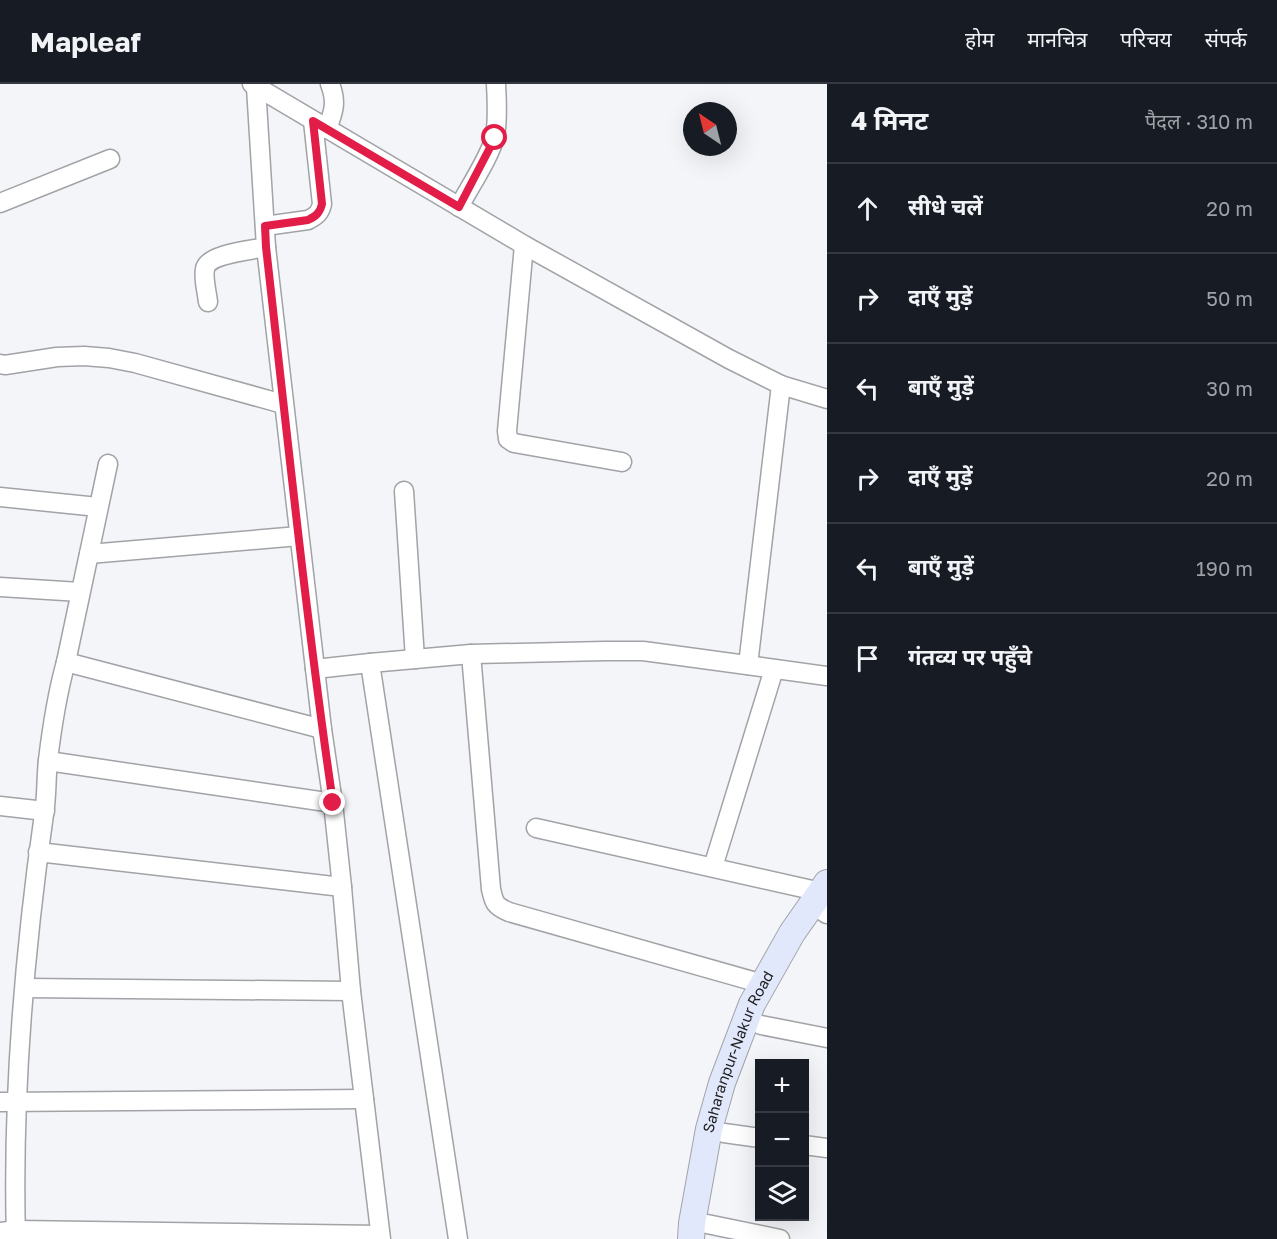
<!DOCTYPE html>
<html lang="hi">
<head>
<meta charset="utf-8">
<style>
  body { margin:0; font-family:"Golos Text","Noto Sans Devanagari",sans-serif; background:#242831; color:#f1f3f6 }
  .controls { position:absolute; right:18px; bottom:18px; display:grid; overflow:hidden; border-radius:0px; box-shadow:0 6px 24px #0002 }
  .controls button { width:54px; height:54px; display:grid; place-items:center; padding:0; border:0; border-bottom:2px solid #363941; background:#171b24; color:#f1f3f6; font:30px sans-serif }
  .compass { position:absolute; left:683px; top:18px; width:54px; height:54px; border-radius:50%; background:#171b24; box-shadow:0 6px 24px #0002; rotate:325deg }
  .stop { position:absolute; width:18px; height:18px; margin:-14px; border:4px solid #e11d48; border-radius:50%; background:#fff }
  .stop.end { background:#e11d48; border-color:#fff; box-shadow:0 2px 6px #0008 }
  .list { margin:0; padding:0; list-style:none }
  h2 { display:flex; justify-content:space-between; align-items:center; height:78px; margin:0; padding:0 24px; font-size:26px }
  h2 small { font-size:20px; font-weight:400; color:#9ea1a6 }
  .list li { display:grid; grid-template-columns:39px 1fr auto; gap:18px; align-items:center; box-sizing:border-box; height:90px; padding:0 24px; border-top:2px solid #363941 }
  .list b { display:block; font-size:22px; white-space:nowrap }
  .list em { font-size:20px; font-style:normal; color:#9ea1a6 }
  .icon { flex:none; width:33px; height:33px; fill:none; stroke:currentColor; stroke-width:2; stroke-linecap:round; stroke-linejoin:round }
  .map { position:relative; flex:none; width:827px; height:1155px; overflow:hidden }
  header { display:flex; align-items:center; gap:36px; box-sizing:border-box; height:84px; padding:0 30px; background:#171b24; border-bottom:2px solid #363941 }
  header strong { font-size:28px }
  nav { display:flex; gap:33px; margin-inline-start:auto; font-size:21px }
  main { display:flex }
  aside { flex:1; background:#171b24 }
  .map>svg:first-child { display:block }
</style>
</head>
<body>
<header>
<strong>Mapleaf</strong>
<nav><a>होम</a><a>मानचित्र</a><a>परिचय</a><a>संपर्क</a></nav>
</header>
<main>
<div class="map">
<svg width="827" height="1155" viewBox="0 0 827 1155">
  <rect width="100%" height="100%" fill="#f3f5f9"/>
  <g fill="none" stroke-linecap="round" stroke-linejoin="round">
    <g stroke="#a1a3a6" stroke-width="21">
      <g id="street">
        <path d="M252,0L524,161L729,275L781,301L827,315"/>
        <path d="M256,3L266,163L322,645L333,719L342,803L351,907L381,1155"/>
        <path d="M327,45C334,27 337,18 330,0"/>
        <path d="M0,119L110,75"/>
        <path d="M459,123C469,104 491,71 495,52C498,35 497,17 496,0"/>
        <path d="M265,142L308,136C316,132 320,129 322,120L313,37"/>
        <path d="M524,161L507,347L508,355L514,359L622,378"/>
        <path d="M208,218C207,208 203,195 205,185C207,170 253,166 266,163"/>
        <path d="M0,280L5,281L57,273L84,272L109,274L135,279L283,320"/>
        <path d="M404,407L415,575"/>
        <path d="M0,413L98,423"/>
        <path d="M89,470L299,452"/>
        <path d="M0,503L80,508"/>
        <path d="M471,570L491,805C494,819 495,822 509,828L763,900"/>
        <path d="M66,578L322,645"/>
        <path d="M370,579L458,1155"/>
        <path d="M748,581L781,301"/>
        <path d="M315,585L370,579L471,570L605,567H643L673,571L827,592"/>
        <path d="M48,677L333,719"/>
        <path d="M0,722L45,727"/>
        <path d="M536,744L821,808"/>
        <path d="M38,768L342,803"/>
        <path d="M713,783L774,585"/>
        <path d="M825,829L827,830"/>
        <path d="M25,904L351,907"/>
        <path d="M761,941L827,954"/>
        <path d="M0,1018L364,1015"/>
        <path d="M724,1049L760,1054"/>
        <path d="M804,1061L827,1064"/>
        <path d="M707,1140L780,1155"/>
        <path d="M0,1148L16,1146L380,1151"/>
        <path d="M16,1155C12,1013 24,870 44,730C47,712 46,694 48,676C52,643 57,610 66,578L108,380"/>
      </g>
    </g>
    <g stroke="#a1a3a6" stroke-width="28">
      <g id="secondary">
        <path id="s1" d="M691,1155L692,1139L709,1045L722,999L752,920L792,849L827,799"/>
      </g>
    </g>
    <use href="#street" stroke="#fff" stroke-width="18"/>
    <use href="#secondary" stroke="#e2e8fb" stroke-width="26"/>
  </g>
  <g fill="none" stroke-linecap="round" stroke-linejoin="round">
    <path stroke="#e11d48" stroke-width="8" d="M333,719C306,534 287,349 266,163L265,142L308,136C316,132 320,129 322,120L313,37L459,123L495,54"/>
  </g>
  <g text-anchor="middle" stroke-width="4.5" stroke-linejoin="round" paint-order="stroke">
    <g font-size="15" fill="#1e1e20" stroke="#f3f5f9">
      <text dy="5" stroke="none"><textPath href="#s1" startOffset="194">Saharanpur-Nakur Road</textPath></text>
    </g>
  </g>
</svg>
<div class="controls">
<button>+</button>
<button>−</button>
<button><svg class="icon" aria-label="layers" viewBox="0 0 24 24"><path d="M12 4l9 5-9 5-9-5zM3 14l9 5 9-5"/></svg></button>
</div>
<svg class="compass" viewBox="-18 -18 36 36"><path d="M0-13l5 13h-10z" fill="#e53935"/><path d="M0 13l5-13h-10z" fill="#9ea1a6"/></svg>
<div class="stop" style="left:495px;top:54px"></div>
<div class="stop end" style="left:333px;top:719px"></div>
</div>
<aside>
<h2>4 मिनट<small>पैदल · 310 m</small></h2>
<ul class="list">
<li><svg class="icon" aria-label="ahead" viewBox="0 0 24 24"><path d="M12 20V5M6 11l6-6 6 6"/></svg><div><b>सीधे चलें</b></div><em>20 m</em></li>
<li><svg class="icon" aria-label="right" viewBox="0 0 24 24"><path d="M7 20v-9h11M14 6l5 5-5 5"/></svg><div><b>दाएँ मुड़ें</b></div><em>50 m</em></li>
<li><svg class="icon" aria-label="left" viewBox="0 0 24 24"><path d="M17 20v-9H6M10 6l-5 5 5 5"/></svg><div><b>बाएँ मुड़ें</b></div><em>30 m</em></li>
<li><svg class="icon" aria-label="right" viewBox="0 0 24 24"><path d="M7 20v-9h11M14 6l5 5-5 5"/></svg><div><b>दाएँ मुड़ें</b></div><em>20 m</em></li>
<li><svg class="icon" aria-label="left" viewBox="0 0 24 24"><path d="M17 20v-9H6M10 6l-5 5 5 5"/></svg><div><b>बाएँ मुड़ें</b></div><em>190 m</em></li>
<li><svg class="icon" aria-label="arrive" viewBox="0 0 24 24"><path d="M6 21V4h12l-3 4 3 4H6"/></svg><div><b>गंतव्य पर पहुँचे</b></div></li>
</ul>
</aside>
</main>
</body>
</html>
